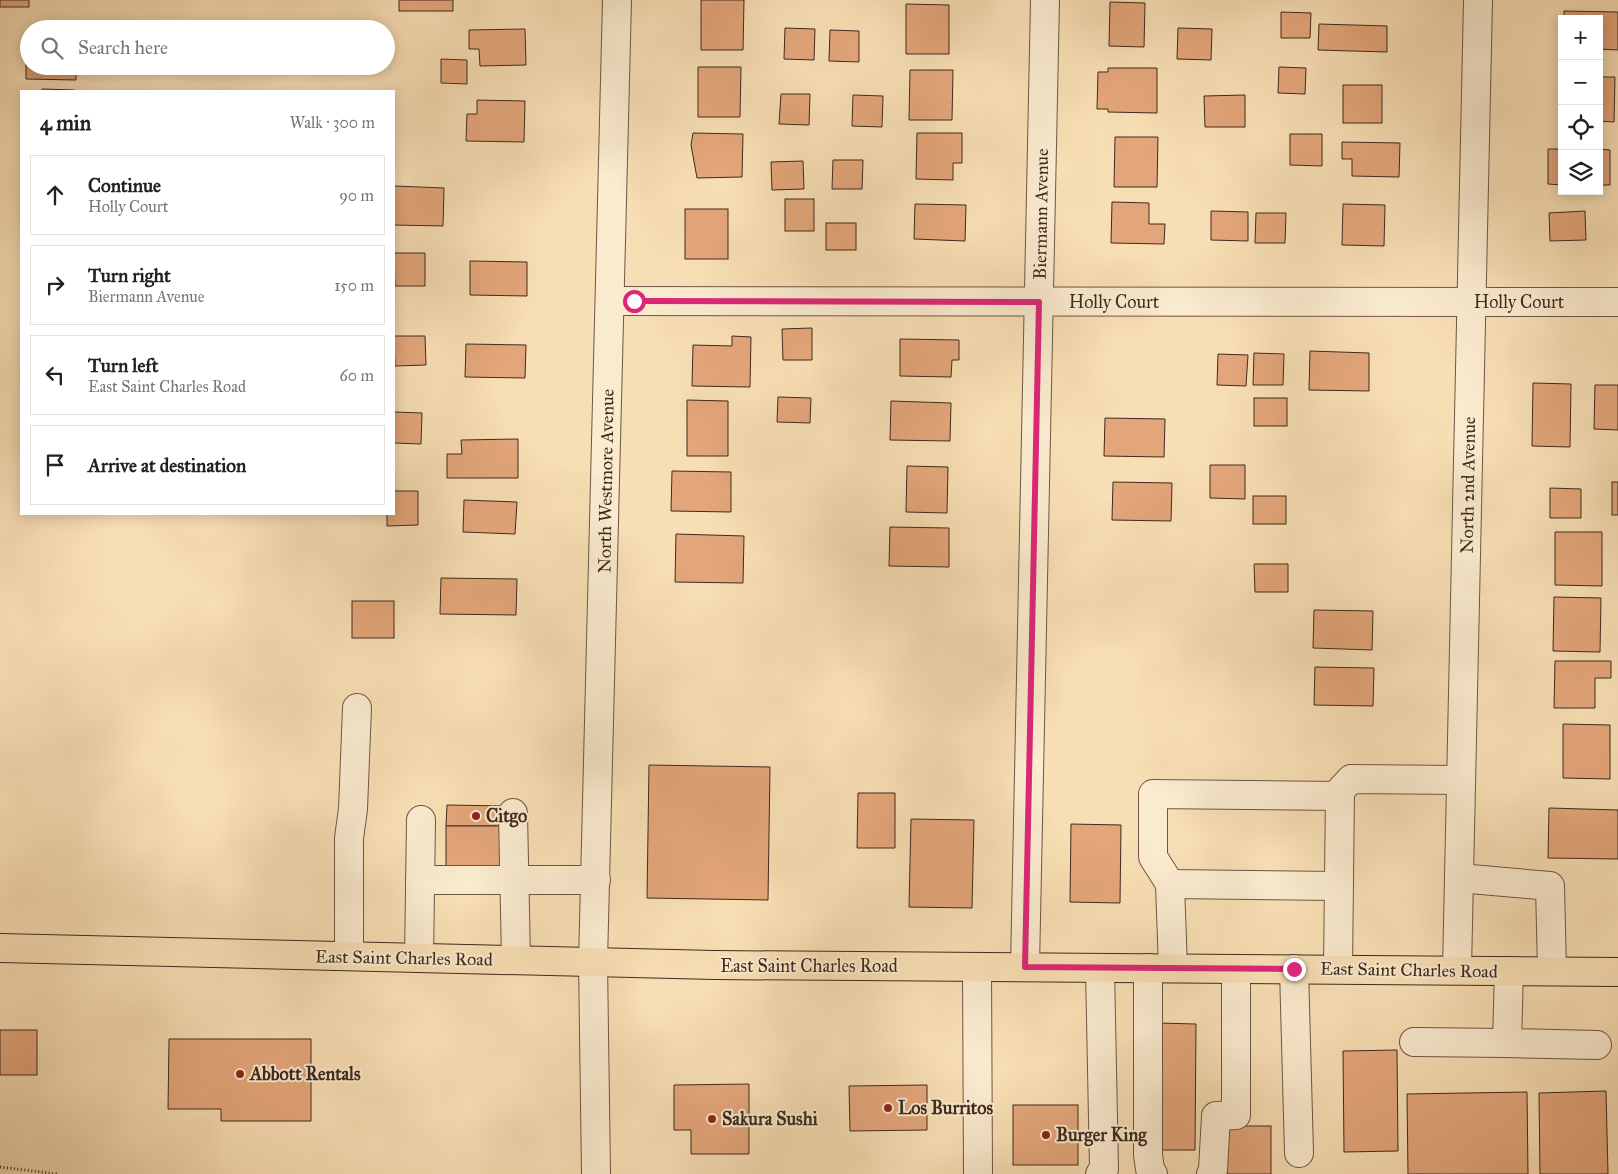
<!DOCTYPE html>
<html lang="en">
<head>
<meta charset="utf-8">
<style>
  body { margin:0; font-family:"IM FELL Great Primer",serif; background:#f6f6f6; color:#222 }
  .controls { position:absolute; right:15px; top:15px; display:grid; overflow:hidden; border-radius:0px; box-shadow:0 2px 12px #0003 }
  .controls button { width:45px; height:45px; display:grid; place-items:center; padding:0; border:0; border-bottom:1px solid #e0e0e0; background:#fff; color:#222; font:25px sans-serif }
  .stop { position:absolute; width:15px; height:15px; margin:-11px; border:4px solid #db2777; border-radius:50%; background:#fff }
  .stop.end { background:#db2777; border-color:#fff; box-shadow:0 1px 5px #0008 }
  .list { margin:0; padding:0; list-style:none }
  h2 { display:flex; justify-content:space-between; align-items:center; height:65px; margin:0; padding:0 20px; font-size:21px }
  h2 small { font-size:16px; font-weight:400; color:#767676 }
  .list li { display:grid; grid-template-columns:32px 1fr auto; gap:15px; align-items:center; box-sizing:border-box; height:80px; margin:0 10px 10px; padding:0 10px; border:1px solid #e0e0e0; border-radius:0px }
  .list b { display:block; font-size:19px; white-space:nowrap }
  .list p { margin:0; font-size:16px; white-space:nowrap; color:#767676 }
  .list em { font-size:16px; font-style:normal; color:#767676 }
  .icon { flex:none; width:28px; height:28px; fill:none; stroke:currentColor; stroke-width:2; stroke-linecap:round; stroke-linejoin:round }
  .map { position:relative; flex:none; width:1618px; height:1174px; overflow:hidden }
  .search { position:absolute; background:#fff; box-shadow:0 2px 12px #0003; left:20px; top:20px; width:375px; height:55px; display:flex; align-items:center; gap:12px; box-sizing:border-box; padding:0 18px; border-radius:28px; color:#767676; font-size:19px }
  .panel { position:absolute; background:#fff; box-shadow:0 2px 12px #0003; left:20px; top:90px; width:375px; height:425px; border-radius:0px }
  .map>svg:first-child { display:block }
</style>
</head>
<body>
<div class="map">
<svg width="1618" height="1174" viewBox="0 0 1618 1174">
  <rect width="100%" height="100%" fill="#f8deb4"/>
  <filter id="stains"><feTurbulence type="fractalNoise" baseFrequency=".004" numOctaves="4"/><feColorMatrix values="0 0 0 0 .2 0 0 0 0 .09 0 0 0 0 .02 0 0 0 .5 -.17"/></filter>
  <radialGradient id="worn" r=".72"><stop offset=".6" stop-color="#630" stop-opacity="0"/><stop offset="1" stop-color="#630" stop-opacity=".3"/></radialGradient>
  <g fill="#e3a67a" stroke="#3e2a1f">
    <rect x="0" y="0" width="29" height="7"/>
    <rect x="399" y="0" width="54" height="11"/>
    <path d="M701,0H744L743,50H701Z"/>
    <path d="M1110,2L1145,3L1144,47L1109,46Z"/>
    <path d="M906,4L949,5V54H906Z"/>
    <path d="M1564,11L1618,12V50L1599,49V19H1564Z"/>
    <path d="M1281,12L1311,13L1310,38H1281Z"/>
    <path d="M1319,24L1387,26V52L1318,50Z"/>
    <path d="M785,28L815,29L814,60L784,59Z"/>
    <path d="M1178,28L1212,29L1211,60L1177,59Z"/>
    <path d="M525,29L526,65L480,66L479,49H469V30Z"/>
    <path d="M830,30L859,31V62L829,61Z"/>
    <path d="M26,40H29V66H76V80L26,79Z"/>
    <path d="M441,59L467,60V84L441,83Z"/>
    <path d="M698,67H741L740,117H698Z"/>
    <path d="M1279,67L1306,68L1305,94L1278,93Z"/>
    <path d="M1108,68H1157V113L1108,112V109H1097L1098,72H1108Z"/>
    <path d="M910,70H953L952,120H909Z"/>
    <path d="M1599,77H1615L1614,122L1599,121Z"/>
    <rect x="1343" y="85" width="39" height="38"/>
    <path d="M42,89L74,90V91H42Z"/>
    <path d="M781,94H810L809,125L779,124Z"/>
    <path d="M853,95L883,96L882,127L852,126Z"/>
    <path d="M1245,95V127H1205L1204,96Z"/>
    <path d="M477,100L525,101L524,142L466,141L467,114H477Z"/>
    <path d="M693,133L743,134L742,177L697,178L691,145Z"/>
    <path d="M917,133H962V163H953V180L916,179Z"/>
    <path d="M1290,134H1322V166L1290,165Z"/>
    <path d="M1115,137H1158L1157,187H1114Z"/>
    <path d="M1342,142L1400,143L1399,177L1352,176V159H1342Z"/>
    <path d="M1548,149H1562V185L1548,184Z"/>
    <path d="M1599,149L1610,150V185H1599Z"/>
    <path d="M833,160H863L862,189H832Z"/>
    <path d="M803,161L804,189L772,190L771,162Z"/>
    <path d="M394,186L444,188L443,226L394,225Z"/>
    <rect x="785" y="199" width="29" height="32"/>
    <path d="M1112,202L1149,203V224H1165L1164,244L1111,243Z"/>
    <path d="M915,204L966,205L965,241L914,239Z"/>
    <path d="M1343,204L1385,205L1384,246L1342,245Z"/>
    <rect x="685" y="209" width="43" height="50"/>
    <path d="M1211,211L1248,212V241L1211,240Z"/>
    <path d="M1585,211L1586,240L1550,241L1549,213Z"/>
    <path d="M1256,213H1286L1285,243H1255Z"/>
    <rect x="826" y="223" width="30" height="27"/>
    <path d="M394,253H425V286H395Z"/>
    <path d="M470,261L527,262V296L470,295Z"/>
    <path d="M812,328V360H783L782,329Z"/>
    <path d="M394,336H425L426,365L395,366Z"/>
    <path d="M732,336L751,337L750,387L692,386L693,345L732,346Z"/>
    <path d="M900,339L959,340V360H952L951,377L900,376Z"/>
    <path d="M466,344L526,345L525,378L465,377Z"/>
    <path d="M1310,351L1369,353V391L1309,390Z"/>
    <path d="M1254,353L1284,354L1283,385H1253Z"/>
    <path d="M1218,354L1248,355L1246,386L1217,385Z"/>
    <path d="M1533,383L1571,384L1570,447L1532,446Z"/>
    <path d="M1595,385H1618V430L1594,429Z"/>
    <path d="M778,397L811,398L810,423L777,422Z"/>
    <rect x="1254" y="398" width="33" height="28"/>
    <path d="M687,400L728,401V456H687Z"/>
    <path d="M891,401L951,403L950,441L890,440Z"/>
    <path d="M394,412L422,413L421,444L394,443Z"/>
    <path d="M1105,418L1165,419L1164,457L1104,456Z"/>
    <path d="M518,439V478H447V454H462L461,440Z"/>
    <path d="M1210,465H1245V499L1210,498Z"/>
    <path d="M907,466L948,467L947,513L906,512Z"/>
    <path d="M672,471L731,472V512L671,511Z"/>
    <path d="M1113,482L1172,483L1171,521L1112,520Z"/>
    <rect x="1612" y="482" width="6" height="33"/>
    <path d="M1550,488L1581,489V518H1550Z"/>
    <path d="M394,491H418V525L387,526V514H394Z"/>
    <rect x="1253" y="496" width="33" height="28"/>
    <path d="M464,500L517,502L515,534L463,532Z"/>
    <path d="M890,527L949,528V567L889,566Z"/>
    <path d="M1555,532H1602V586L1555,585Z"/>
    <path d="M676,534L744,536L743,583L675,582Z"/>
    <path d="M1254,564H1288V592H1255Z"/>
    <path d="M441,578L517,579L516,615L440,614Z"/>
    <path d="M1554,597L1601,598L1600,652L1553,651Z"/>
    <rect x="352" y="601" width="42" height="37"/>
    <path d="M1314,610L1373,611L1372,650L1313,648Z"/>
    <path d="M1555,661H1611V678H1595V708H1554Z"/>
    <path d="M1315,667L1374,668L1373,706L1314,705Z"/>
    <path d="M1563,724L1610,725V779L1563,778Z"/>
    <path d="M649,765L770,767L768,900L647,898Z"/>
    <path d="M858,793H895V848H857Z"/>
    <path d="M447,805L506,806V826H446Z"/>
    <path d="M1549,808L1618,810V859L1548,858Z"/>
    <path d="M911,819L974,820L972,908L909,907Z"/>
    <path d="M1071,824L1121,825L1120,903L1070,902Z"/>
    <path d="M446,826H506V872L446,871Z"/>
    <path d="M1158,1023L1196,1024L1195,1150H1157Z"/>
    <rect x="0" y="1030" width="37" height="45"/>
    <path d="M169,1039H311V1121H221V1109H168Z"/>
    <path d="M1397,1050L1398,1151L1344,1152L1343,1051Z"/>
    <path d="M749,1084V1154H691V1130H674V1085Z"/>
    <path d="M927,1085V1130L850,1131L849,1086Z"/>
    <path d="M1606,1091L1608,1174H1540L1539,1093Z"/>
    <path d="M1527,1092L1528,1174H1408L1407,1094Z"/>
    <rect x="1013" y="1105" width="65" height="60"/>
    <rect x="1227" y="1126" width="44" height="48"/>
  </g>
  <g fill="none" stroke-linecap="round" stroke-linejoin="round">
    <g stroke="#6c5744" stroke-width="30">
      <g id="minor">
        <path d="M610,301L1618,302"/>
        <path d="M513,813L516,960"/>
        <path d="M1459,878L1550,886L1552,971"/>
        <path d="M420,880H596"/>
        <path d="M1170,884L1339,886"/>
        <path d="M349,956V838L353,809L357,708"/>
        <path d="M419,958L421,820"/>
        <path d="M977,967L978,1174"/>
        <path d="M1025,967L1045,0"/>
        <path d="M1148,968V1155L1150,1169L1153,1174"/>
        <path d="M1173,968L1170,884L1153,857V794L1340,796"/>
        <path d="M1294,969L1299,1153"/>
        <path d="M1338,969L1340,791L1351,779L1461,780"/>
        <path d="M1457,970L1478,0"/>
        <path d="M1414,1042L1507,1043L1509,971"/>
        <path d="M1507,1043L1597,1045"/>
        <path d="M596,1174L593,962L617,0"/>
        <path d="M1100,1174L1104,1169L1100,968"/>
        <path d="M1211,1174L1213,1170L1216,1116L1236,1115V969"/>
      </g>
    </g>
    <g stroke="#3e2a1f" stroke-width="30">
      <path id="major" d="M0,948L715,965L1618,972"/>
    </g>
    <path stroke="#3e2a1f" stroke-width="3" stroke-dasharray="1 2.5" stroke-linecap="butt" d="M0,1167L58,1174"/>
    <use href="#minor" stroke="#faeace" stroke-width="28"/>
    <use href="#major" stroke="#f8deb4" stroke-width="28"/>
  </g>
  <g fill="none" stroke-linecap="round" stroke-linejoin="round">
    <path stroke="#db2777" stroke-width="6" d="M634,301L1039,302L1025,967L1294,969"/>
  </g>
  <g fill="#8f2418" stroke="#faeace" stroke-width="2">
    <circle cx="476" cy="816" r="5"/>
    <circle cx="240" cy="1074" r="5"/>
    <circle cx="888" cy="1108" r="5"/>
    <circle cx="712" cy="1119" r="5"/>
    <circle cx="1046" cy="1135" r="5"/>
  </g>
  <g text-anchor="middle" stroke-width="4" stroke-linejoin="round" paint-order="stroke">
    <g font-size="18" fill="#3e2a1f" stroke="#faeace">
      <text transform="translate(1041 214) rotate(-89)" y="6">Biermann Avenue</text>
      <text x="1114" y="308">Holly Court</text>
      <text x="1519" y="308">Holly Court</text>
      <text transform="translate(606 481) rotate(-89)" y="6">North Westmore Avenue</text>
      <text transform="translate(1468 485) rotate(-89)" y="6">North 2nd Avenue</text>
      <text transform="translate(404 958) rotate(1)" y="6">East Saint Charles Road</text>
      <text x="809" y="972">East Saint Charles Road</text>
      <text transform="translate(1409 970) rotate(1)" y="6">East Saint Charles Road</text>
    </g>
    <g font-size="18" font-weight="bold" fill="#3e2a1f" stroke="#faeace" text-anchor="start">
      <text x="486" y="822">Citgo</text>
      <text x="250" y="1080">Abbott Rentals</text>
      <text x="898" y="1114">Los Burritos</text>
      <text x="722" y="1125">Sakura Sushi</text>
      <text x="1056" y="1141">Burger King</text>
    </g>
  </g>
  <rect width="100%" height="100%" filter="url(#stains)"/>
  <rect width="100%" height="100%" fill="url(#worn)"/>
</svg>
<div class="controls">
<button>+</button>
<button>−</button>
<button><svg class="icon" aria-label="locate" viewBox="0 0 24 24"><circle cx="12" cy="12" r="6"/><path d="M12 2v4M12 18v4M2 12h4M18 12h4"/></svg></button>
<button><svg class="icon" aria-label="layers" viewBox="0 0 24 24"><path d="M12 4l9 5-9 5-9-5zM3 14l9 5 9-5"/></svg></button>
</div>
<div class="stop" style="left:634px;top:301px"></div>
<div class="stop end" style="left:1294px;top:969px"></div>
<div class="search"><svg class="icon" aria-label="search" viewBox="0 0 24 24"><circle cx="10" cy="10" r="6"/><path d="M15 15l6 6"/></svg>Search here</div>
<section class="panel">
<h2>4 min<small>Walk · 300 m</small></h2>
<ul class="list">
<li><svg class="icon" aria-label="ahead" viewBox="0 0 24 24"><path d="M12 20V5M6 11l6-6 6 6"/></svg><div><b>Continue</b><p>Holly Court</p></div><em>90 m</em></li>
<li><svg class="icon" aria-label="right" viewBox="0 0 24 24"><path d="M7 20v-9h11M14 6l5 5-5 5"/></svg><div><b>Turn right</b><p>Biermann Avenue</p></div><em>150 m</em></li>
<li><svg class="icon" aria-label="left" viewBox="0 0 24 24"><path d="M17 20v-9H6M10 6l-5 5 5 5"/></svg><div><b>Turn left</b><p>East Saint Charles Road</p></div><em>60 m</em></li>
<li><svg class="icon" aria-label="arrive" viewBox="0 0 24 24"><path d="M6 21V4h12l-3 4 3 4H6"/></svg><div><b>Arrive at destination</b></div></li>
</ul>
</section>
</div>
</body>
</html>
